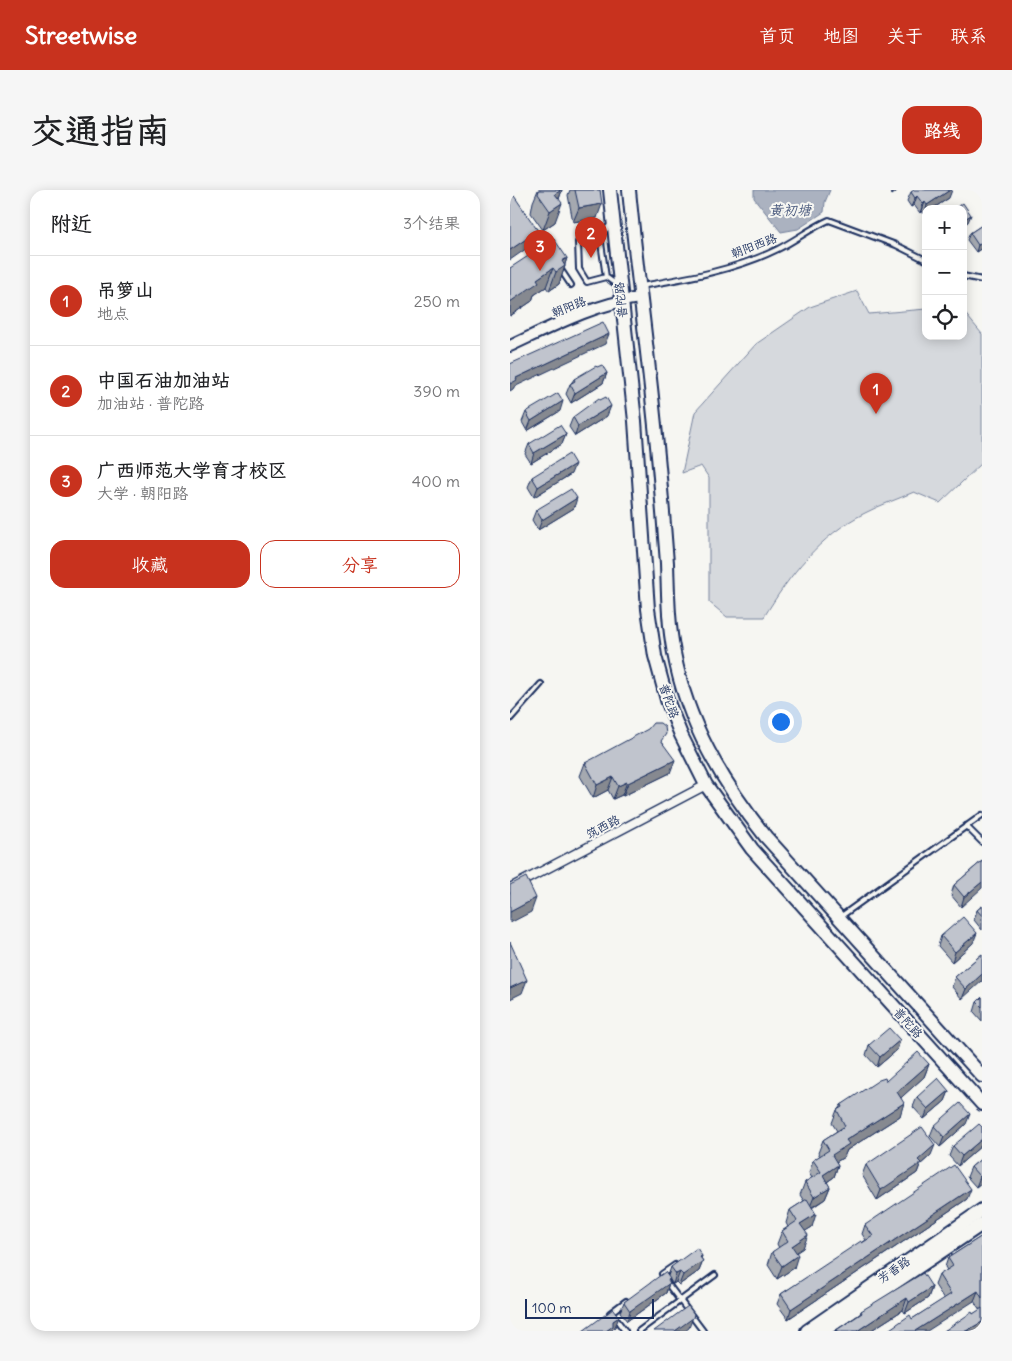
<!DOCTYPE html>
<html lang="zh">
<head>
<meta charset="utf-8">
<style>
  body { margin:0; font-family:Delius,"LXGW WenKai TC",sans-serif; background:#f6f6f6; color:#202124 }
  .controls { position:absolute; right:15px; top:15px; display:grid; overflow:hidden; border-radius:10px; box-shadow:0 2px 12px #0003 }
  .controls button { width:45px; height:45px; display:grid; place-items:center; padding:0; border:0; border-bottom:1px solid #e0e0e0; background:#fff; color:#202124; font:25px sans-serif }
  .scale { position:absolute; left:15px; bottom:12px; width:129px; box-sizing:border-box; padding-left:5px; border:2px solid #1b2f5e; border-top:0; font-size:14px; line-height:18px; white-space:nowrap; color:#1b2f5e; -webkit-text-stroke:4px #f6f6f2; paint-order:stroke }
  .you { position:absolute; left:270px; top:531px; width:18px; height:18px; margin:-12px; border:4px solid #fff; border-radius:50%; background:#1a73e8; box-shadow:0 0 0 8px #1a73e833 }
  .badge { display:grid; place-items:center; width:32px; height:32px; border-radius:50%; background:#c8321e; color:#fff; font-size:16px; font-weight:700 }
  .pin { position:absolute; translate:-50% -41px; filter:drop-shadow(0 1px 2px #0008) }
  .pin::after { content:''; position:absolute; top:26px; width:18px; height:15px; background:inherit; clip-path:polygon(0 0,100% 0,50% 100%) }
  .list { margin:0; padding:0; list-style:none }
  h2 { display:flex; justify-content:space-between; align-items:center; height:65px; margin:0; padding:0 20px; font-size:21px }
  h2 small { font-size:16px; font-weight:400; color:#757577 }
  .list li { display:grid; grid-template-columns:32px 1fr auto; gap:15px; align-items:center; box-sizing:border-box; height:90px; padding:0 20px; border-top:1px solid #e0e0e0 }
  .list b { display:block; font-size:19px; white-space:nowrap }
  .list p { margin:0; font-size:16px; white-space:nowrap; color:#757577 }
  .list em { font-size:16px; font-style:normal; color:#757577 }
  .actions { display:flex; gap:10px; padding:15px 20px }
  .actions a { flex:1; padding:11px 0; border:1px solid #c8321e; border-radius:15px; text-align:center; font-size:18px; color:#c8321e }
  .actions .main { background:#c8321e; color:#fff }
  .icon { flex:none; width:28px; height:28px; fill:none; stroke:currentColor; stroke-width:2; stroke-linecap:round; stroke-linejoin:round }
  .map { position:relative; flex:none; width:472px; height:1141px; overflow:hidden; border-radius:15px }
  header { display:flex; align-items:center; gap:30px; box-sizing:border-box; height:70px; padding:0 25px; background:#c8321e; color:#fff }
  header strong { font-size:24px }
  nav { display:flex; gap:28px; margin-inline-start:auto; font-size:18px }
  .intro { display:flex; align-items:center; justify-content:space-between; box-sizing:border-box; height:120px; padding:0 30px }
  h1 { margin:0; font-size:35px }
  .button { padding:12px 22px; border-radius:15px; background:#c8321e; color:#fff; font-size:18px; font-weight:700 }
  main { display:flex; gap:30px; padding:0 30px }
  aside { flex:1; background:#fff; border-radius:15px; box-shadow:0 2px 12px #0003 }
  .map>svg:first-child { display:block }
</style>
</head>
<body>
<header>
<strong>Streetwise</strong>
<nav><a>首页</a><a>地图</a><a>关于</a><a>联系</a></nav>
</header>
<div class="intro"><h1>交通指南</h1><a class="button">路线</a></div>
<main>
<aside>
<h2>附近<small>3个结果</small></h2>
<ul class="list">
<li><span class="badge">1</span><div><b>吊箩山</b><p>地点</p></div><em>250 m</em></li>
<li><span class="badge">2</span><div><b>中国石油加油站</b><p>加油站 · 普陀路</p></div><em>390 m</em></li>
<li><span class="badge">3</span><div><b>广西师范大学育才校区</b><p>大学 · 朝阳路</p></div><em>400 m</em></li>
</ul>
<div class="actions"><a class="main">收藏</a><a>分享</a></div>
</aside>
<div class="map">
<svg width="472" height="1141" viewBox="0 0 472 1141">
  <rect width="100%" height="100%" fill="#f6f6f2"/>
  <filter id="ink" filterUnits="userSpaceOnUse"><feTurbulence type="fractalNoise" baseFrequency=".02" numOctaves="2"/><feDisplacementMap in="SourceGraphic" scale="10" xChannelSelector="R" yChannelSelector="G"/><feConvolveMatrix kernelMatrix="1 2 1 2 8 2 1 2 1" color-interpolation-filters="sRGB"/></filter>
  <g filter="url(#ink)">
    <path fill="#d6d9dd" stroke="#78849e" d="M347,101L359,124L416,119V146H453V121L472,144V273L430,313L404,302C388,309 370,315 355,323C310,345 279,386 254,427H217L199,412V288L191,276L172,283L185,222L246,154L300,117Z"/>
    <path fill="#abb2c0" stroke="#717e99" d="M244,0H320L315,12L314,22L288,39L271,42L244,8Z"/>
    <g fill="none" stroke-linecap="round" stroke-linejoin="round">
      <g stroke="#1b2f5e" stroke-width="8">
        <g id="service">
          <path d="M101,34L90,46L96,87L107,95"/>
          <path d="M24,41L36,58"/>
          <path d="M90,46L74,48L68,52L69,79L77,92L96,87"/>
          <path d="M51,80L61,95"/>
          <path d="M453,86L472,90"/>
          <path d="M131,96C177,88 226,80 268,59C286,50 301,38 319,30L386,55L416,70"/>
          <path d="M0,529L31,494"/>
          <path d="M456,636L472,652"/>
          <path d="M330,727L472,625"/>
          <path d="M152,1084L165,1075"/>
          <path d="M157,1093L193,1141"/>
          <path d="M100,1123L116,1111"/>
          <path d="M106,1129L115,1141"/>
          <path d="M129,1141L205,1085"/>
        </g>
      </g>
      <g stroke="#1b2f5e" stroke-width="11">
        <path id="minor" d="M0,698L196,595"/>
      </g>
      <g stroke="#1b2f5e" stroke-width="14">
        <path id="tertiary" d="M0,156C41,137 84,114 129,108"/>
      </g>
      <g stroke="#1b2f5e" stroke-width="16">
        <g id="primary">
          <path d="M100,0L125,231L138,419L145,466L157,510L171,545L196,595L242,659L472,914"/>
          <path d="M119,0C127,85 139,170 147,256C151,295 154,334 157,373C158,403 158,433 164,463C177,533 212,592 256,647L472,886"/>
          <path d="M297,1141L472,1020"/>
          <path d="M313,1141L472,1034"/>
        </g>
      </g>
      <use href="#service" stroke="#f6f6f2" stroke-width="4"/>
      <use href="#minor" stroke="#f6f6f2" stroke-width="8"/>
      <use href="#tertiary" stroke="#f6f6f2" stroke-width="10"/>
      <use href="#primary" stroke="#f6f6f2" stroke-width="12"/>
    </g>
    <g fill="#a5a9b0" stroke="#1b2f5e">
      <path d="M28,0H52L49,9L45,32L33,40L21,23L23,12Z"/>
      <path d="M60,0H90L87,28L63,32L58,5Z"/>
      <path d="M379,0H388L382,5Z"/>
      <path d="M401,2L439,8L422,19H416V23L414,24L412,21L410,23L404,15L401,17L397,11Z"/>
      <path d="M472,35V58L466,62L457,50L460,43Z"/>
      <path d="M57,68L55,74V76L49,94L39,101L36,97L24,105L22,111L0,126V78Z"/>
      <path d="M97,183L93,193L61,213L56,204L60,194L62,192L64,189Z"/>
      <path d="M50,221L17,241L12,232L16,222Z"/>
      <path d="M97,226L65,246L59,237L63,227Z"/>
      <path d="M56,244L52,254L21,273L15,264L19,254Z"/>
      <path d="M61,284L24,307L18,297L22,287Z"/>
      <path d="M64,318L28,340L22,330L26,320Z"/>
      <path d="M153,553L160,583L113,606L112,605L103,609L98,600L83,608L70,586L75,573Z"/>
      <path d="M472,671L451,717L441,705L444,695Z"/>
      <path d="M472,716V740L464,730L467,720Z"/>
      <path d="M431,746L463,753L442,772L428,756Z"/>
      <path d="M472,764L452,809L442,797L445,787Z"/>
      <path d="M472,807V831L464,822L467,812Z"/>
      <path d="M390,850L387,860L367,877L356,865L359,855Z"/>
      <path d="M419,874L414,887L391,907L390,926L337,960L334,967L326,972L328,975L324,987L317,992L320,997L315,1009L302,1018V1037L295,1041L293,1058L286,1062L284,1078L267,1089L258,1075L262,1062L269,1058L267,1054L272,1041L278,1037L276,1033L280,1020L294,1011L290,1005L295,992L302,988L299,983L303,970L310,966L308,963L313,950L327,941L322,933L327,920L329,918L331,915L376,891Z"/>
      <path d="M439,901L435,911L414,929L403,917L407,907Z"/>
      <path d="M456,934L430,957L420,946L424,936Z"/>
      <path d="M472,937V955L448,976L439,966L443,956Z"/>
      <path d="M421,965L410,975L407,983L367,1010L352,985L356,975Z"/>
      <path d="M472,968V992L466,997L457,987L461,977Z"/>
      <path d="M457,1009L278,1129L267,1114L271,1104L356,1050L352,1044L355,1035Z"/>
      <path d="M472,1046V1139L469,1141H434L470,1120L464,1111L402,1129L434,1109L425,1095L429,1085L437,1080L435,1077L438,1068Z"/>
      <path d="M192,1066L191,1068L193,1071L189,1081L169,1095L166,1092L163,1094L160,1090L156,1103L117,1131L110,1122L114,1112L158,1086L161,1077Z"/>
      <path d="M422,1097L418,1108L395,1123L393,1120L360,1141H325L350,1124L351,1121Z"/>
    </g>
    <g fill="#868990" stroke="#1b2f5e">
      <path d="M45,0H52L49,9L46,10Z"/>
      <path d="M383,0H388L382,5Z"/>
      <path d="M440,0H442L439,8L422,19H416L417,15Z"/>
      <path d="M407,6L404,15L401,17L405,8Z"/>
      <path d="M415,12L412,21L410,23L413,14Z"/>
      <path d="M52,13L45,32L33,40L40,21Z"/>
      <path d="M92,14L87,28L63,32L69,18Z"/>
      <path d="M461,25L458,32L453,35V30Z"/>
      <path d="M28,41L23,54L0,70V60Z"/>
      <path d="M472,53V58L466,62L468,55Z"/>
      <path d="M57,68L54,77L55,76L49,94L39,101L46,82L52,71Z"/>
      <path d="M43,78L36,97L24,105L22,111L0,126V112L27,89Z"/>
      <path d="M99,144L95,154L4,197L3,199L0,201V194L6,188Z"/>
      <path d="M97,183L93,193L61,213L65,203Z"/>
      <path d="M53,211L50,221L17,241L21,231Z"/>
      <path d="M101,216L97,226L65,246L68,236Z"/>
      <path d="M56,244L52,254L21,273L24,263Z"/>
      <path d="M65,274L61,284L24,307L28,297Z"/>
      <path d="M67,308L64,318L28,340L32,330Z"/>
      <path d="M165,570L160,583L113,606L118,593Z"/>
      <path d="M103,587L98,600L83,608L87,595Z"/>
      <path d="M117,592L112,605L103,609L108,596Z"/>
      <path d="M472,692V698L451,717L454,707Z"/>
      <path d="M26,708L21,722L0,733V722Z"/>
      <path d="M467,743L463,753L442,772L445,762Z"/>
      <path d="M472,784V791L452,809L456,799Z"/>
      <path d="M17,790L12,803L0,809V798Z"/>
      <path d="M390,850L387,860L367,877L370,867Z"/>
      <path d="M419,874L414,887L383,915L387,902Z"/>
      <path d="M439,901L435,911L414,929L418,919Z"/>
      <path d="M394,913L390,926L337,960L334,967L318,977L322,965L336,950Z"/>
      <path d="M460,924L456,934L430,957L434,947Z"/>
      <path d="M472,949V955L448,976L452,966Z"/>
      <path d="M425,955L421,965L410,975L407,983L367,1010L371,1000Z"/>
      <path d="M328,975L324,987L308,998L313,985Z"/>
      <path d="M472,985V992L466,997L470,987Z"/>
      <path d="M320,997L315,1009L299,1019L304,1007Z"/>
      <path d="M461,999L457,1009L278,1129L281,1119Z"/>
      <path d="M306,1024L302,1037L286,1047L290,1034Z"/>
      <path d="M298,1045L293,1058L277,1069L282,1056Z"/>
      <path d="M288,1065L284,1078L267,1089L272,1076Z"/>
      <path d="M192,1066L189,1073L193,1071L189,1081L169,1095L173,1085Z"/>
      <path d="M170,1082L166,1092L163,1094L166,1084Z"/>
      <path d="M160,1089L156,1103L117,1131L120,1121Z"/>
      <path d="M422,1097L418,1108L395,1123L399,1112Z"/>
      <path d="M468,1101L464,1111L417,1141H405Z"/>
      <path d="M397,1108L393,1120L360,1141H347Z"/>
      <path d="M184,1124L179,1138L175,1141H165Z"/>
      <path d="M109,1127L105,1137L101,1141H96L103,1131Z"/>
      <path d="M472,1132V1139L469,1141H456Z"/>
    </g>
    <g fill="#c0c4cd" stroke="#1b2f5e">
      <path d="M0,0L28,41L0,60Z"/>
      <path d="M29,0H49L50,1L45,4L52,13L40,21L28,4Z"/>
      <path d="M65,0H90L92,14L69,18Z"/>
      <path d="M404,0H440L417,15L415,12L413,14L407,6L405,8L401,2Z"/>
      <path d="M453,13L461,25L453,30V19H445Z"/>
      <path d="M472,35V53L468,55L460,43Z"/>
      <path d="M44,49L57,68L52,71L55,76L46,82L43,78L27,89L29,92L0,112V78Z"/>
      <path d="M93,132L99,144L6,188L7,190L0,194V174Z"/>
      <path d="M92,175L97,183L65,203L60,194L65,191L64,189L86,176L87,177Z"/>
      <path d="M48,203L53,211L21,231L16,222Z"/>
      <path d="M96,207L101,216L68,236L63,227L89,208L90,210Z"/>
      <path d="M50,235L56,244L24,263L19,254Z"/>
      <path d="M59,264L65,274L28,297L22,287Z"/>
      <path d="M61,299L67,308L32,330L26,320Z"/>
      <path d="M143,533H150L155,537L156,544L151,551L165,570L118,593L117,592L108,596L103,587L87,595L75,573L138,539Z"/>
      <path d="M472,671V692L454,707L444,695Z"/>
      <path d="M16,687L26,708L0,722V695Z"/>
      <path d="M472,716V726L467,720Z"/>
      <path d="M453,727L467,743L445,762L431,746Z"/>
      <path d="M0,752L17,790L0,798Z"/>
      <path d="M472,764V784L456,799L445,787Z"/>
      <path d="M472,807V817L467,812Z"/>
      <path d="M379,838L390,850L370,867L359,855Z"/>
      <path d="M408,862L419,874L387,902L394,913L336,950L339,954L322,965L328,975L313,985L320,997L304,1007L295,992L311,982L303,970L319,960L313,950L335,936L327,920L332,917L331,915L369,890L375,888L376,891Z"/>
      <path d="M428,888L439,901L418,919L407,907Z"/>
      <path d="M450,913L460,924L434,947L424,936Z"/>
      <path d="M469,934L472,937V949L452,966L443,956Z"/>
      <path d="M412,937L425,955L408,970L411,973L371,1000L356,975Z"/>
      <path d="M472,968V985L470,987L461,977Z"/>
      <path d="M444,975L461,999L281,1119L271,1104L351,1051L352,1053L363,1046L355,1035Z"/>
      <path d="M297,1009L306,1024L290,1034L298,1045L282,1056L288,1065L272,1076L262,1062L278,1051L272,1041L287,1031L280,1020Z"/>
      <path d="M472,1046V1108L468,1101L405,1141H377L400,1125L402,1129L441,1104L429,1085L443,1076L438,1068Z"/>
      <path d="M187,1058L192,1066L190,1067L193,1071L173,1085L170,1082L166,1084L161,1077Z"/>
      <path d="M155,1082L160,1089L158,1090L160,1093L120,1121L114,1112Z"/>
      <path d="M413,1083L422,1097L399,1112L397,1108L347,1141H325L352,1123L351,1121Z"/>
      <path d="M178,1116L184,1124L183,1128L165,1141H144Z"/>
      <path d="M472,1118V1132L456,1141H434L462,1122L463,1124Z"/>
      <path d="M103,1119L109,1127L103,1131V1136L96,1141H73Z"/>
    </g>
  </g>
  <g text-anchor="middle" stroke-width="4" stroke-linejoin="round" paint-order="stroke">
    <g font-size="12" fill="#1b2f5e" stroke="#f6f6f2">
      <text transform="translate(244 56) rotate(-21)" y="4">朝阳西路</text>
      <text transform="translate(111 110) rotate(-96)" y="4">普陀路</text>
      <text transform="translate(59 117) rotate(-22)" y="4">朝阳路</text>
      <text transform="translate(159 511) rotate(71)" y="4">普陀路</text>
      <text transform="translate(93 637) rotate(-28)" y="4">筑西路</text>
      <text transform="translate(398 833) rotate(48)" y="4">普陀路</text>
      <text transform="translate(384 1080) rotate(-35)" y="4">芳香路</text>
    </g>
    <g font-size="14" font-style="italic" fill="#46567b" stroke="#f6f6f2">
      <text x="280" y="25">黄初塘</text>
    </g>
  </g>
</svg>
<div class="controls">
<button>+</button>
<button>−</button>
<button><svg class="icon" aria-label="locate" viewBox="0 0 24 24"><circle cx="12" cy="12" r="6"/><path d="M12 2v4M12 18v4M2 12h4M18 12h4"/></svg></button>
</div>
<div class="scale">100 m</div>
<div class="you"></div>
<div class="pin badge" style="left:366px;top:224px">1</div>
<div class="pin badge" style="left:81px;top:68px">2</div>
<div class="pin badge" style="left:30px;top:81px">3</div>
</div>
</main>
</body>
</html>
